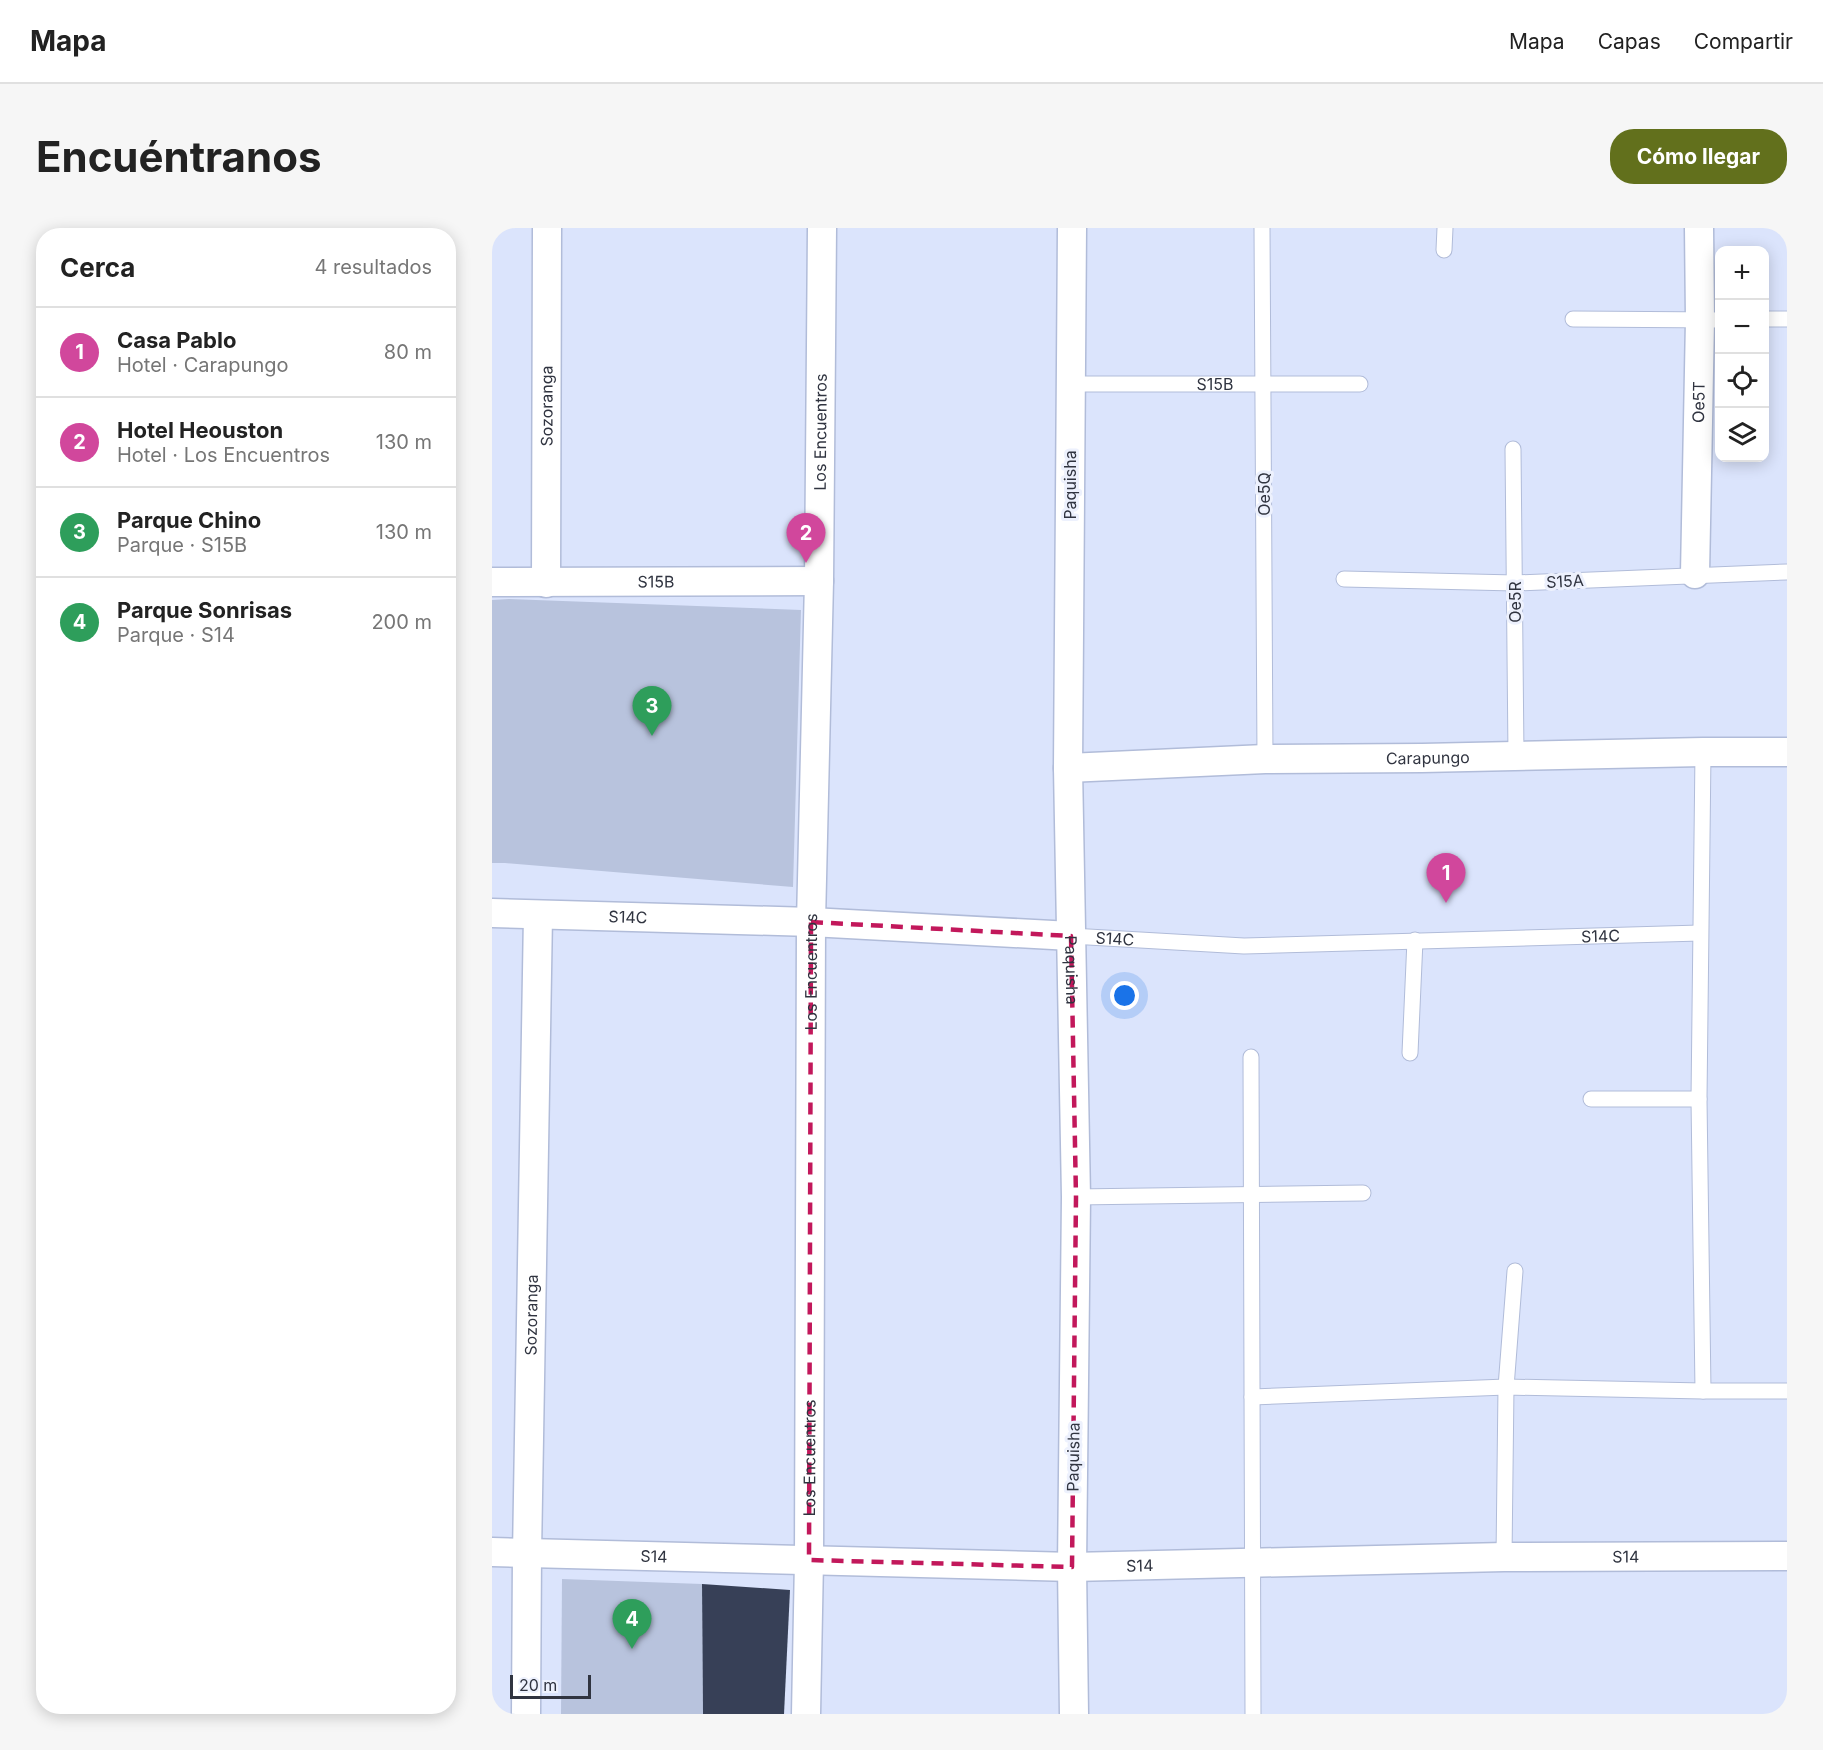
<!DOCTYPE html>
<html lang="es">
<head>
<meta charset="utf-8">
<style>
  body { margin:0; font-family:Inter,sans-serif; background:#f6f6f6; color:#222 }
  .controls { position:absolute; right:18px; top:18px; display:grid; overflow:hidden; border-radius:12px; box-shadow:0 3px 15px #0003 }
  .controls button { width:54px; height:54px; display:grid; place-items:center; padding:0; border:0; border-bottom:2px solid #e0e0e0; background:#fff; color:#222; font:30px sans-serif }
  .scale { position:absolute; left:18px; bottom:15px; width:81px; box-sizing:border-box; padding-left:6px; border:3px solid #303440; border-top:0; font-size:16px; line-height:21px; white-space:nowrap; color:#303440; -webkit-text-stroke:4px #edf1fd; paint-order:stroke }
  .you { position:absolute; left:633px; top:768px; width:21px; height:21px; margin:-15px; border:4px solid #fff; border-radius:50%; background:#1a73e8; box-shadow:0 0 0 9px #1a73e833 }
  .badge { display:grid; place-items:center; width:39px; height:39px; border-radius:50%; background:#62701c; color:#fff; font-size:20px; font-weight:700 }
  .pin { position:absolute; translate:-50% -50px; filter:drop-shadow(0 2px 3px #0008) }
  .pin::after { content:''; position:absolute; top:32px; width:21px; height:18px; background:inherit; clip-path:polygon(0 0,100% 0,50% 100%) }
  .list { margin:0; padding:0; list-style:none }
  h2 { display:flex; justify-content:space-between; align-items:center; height:78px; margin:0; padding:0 24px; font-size:26px }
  h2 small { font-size:20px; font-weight:400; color:#767676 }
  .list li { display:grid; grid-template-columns:39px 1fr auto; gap:18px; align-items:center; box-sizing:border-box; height:90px; padding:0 24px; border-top:2px solid #e0e0e0 }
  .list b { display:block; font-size:22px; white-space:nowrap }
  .list p { margin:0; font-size:20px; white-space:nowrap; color:#767676 }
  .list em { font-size:20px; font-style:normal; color:#767676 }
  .icon { flex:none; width:33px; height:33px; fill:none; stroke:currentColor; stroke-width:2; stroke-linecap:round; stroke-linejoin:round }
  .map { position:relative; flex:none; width:1295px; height:1486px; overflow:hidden; border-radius:24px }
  header { display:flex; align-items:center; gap:36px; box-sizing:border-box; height:84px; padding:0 30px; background:#fff; border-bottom:2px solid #e0e0e0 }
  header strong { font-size:28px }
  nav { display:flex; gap:33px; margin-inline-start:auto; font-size:21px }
  .intro { display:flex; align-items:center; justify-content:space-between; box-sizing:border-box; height:144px; padding:0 36px }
  h1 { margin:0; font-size:42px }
  .button { padding:15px 27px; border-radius:24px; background:#62701c; color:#fff; font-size:21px; font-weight:700 }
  main { display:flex; gap:36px; padding:0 36px }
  aside { flex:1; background:#fff; border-radius:24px; box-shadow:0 3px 15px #0003 }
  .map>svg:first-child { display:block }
</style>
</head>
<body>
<header>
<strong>Mapa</strong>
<nav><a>Mapa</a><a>Capas</a><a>Compartir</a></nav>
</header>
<div class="intro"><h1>Encuéntranos</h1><a class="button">Cómo llegar</a></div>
<main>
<aside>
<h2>Cerca<small>4 resultados</small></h2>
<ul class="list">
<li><span class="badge" style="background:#d1479c">1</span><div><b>Casa Pablo</b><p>Hotel · Carapungo</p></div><em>80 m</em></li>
<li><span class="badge" style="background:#d1479c">2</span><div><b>Hotel Heouston</b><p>Hotel · Los Encuentros</p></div><em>130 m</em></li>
<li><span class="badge" style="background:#2e9e5b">3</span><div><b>Parque Chino</b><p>Parque · S15B</p></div><em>130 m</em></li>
<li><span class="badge" style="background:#2e9e5b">4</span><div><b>Parque Sonrisas</b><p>Parque · S14</p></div><em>200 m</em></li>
</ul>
</aside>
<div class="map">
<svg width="1295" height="1486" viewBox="0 0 1295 1486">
  <rect width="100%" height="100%" fill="#dbe4fc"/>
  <g fill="#b8c3dd">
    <path d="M17,371L309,382L301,659L13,635H0V372Z"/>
    <path d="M70,1351L210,1356L211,1486H69Z"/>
  </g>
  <path fill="#374057" d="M210,1356L298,1362L292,1486H211Z"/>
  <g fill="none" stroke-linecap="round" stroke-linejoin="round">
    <g stroke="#b1bcd9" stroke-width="17">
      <g id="lane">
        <path d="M770,0L773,531"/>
        <path d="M952,22L953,0"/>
        <path d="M1081,91L1228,92"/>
        <path d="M1272,91H1295"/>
        <path id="s1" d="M579,156H868"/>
        <path d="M1021,221L1024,527"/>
        <path d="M852,351L1023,355L1295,344"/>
        <path id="s2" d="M579,708L752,718L1208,705"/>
        <path d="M918,825L923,712"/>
        <path d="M759,829L761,1486"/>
        <path d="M1099,871H1207"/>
        <path d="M584,969L871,965"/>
        <path d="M1211,1163L1207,871L1211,524"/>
        <path d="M760,1169L1014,1159L1211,1163H1295"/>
        <path d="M1012,1329L1014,1159L1023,1043"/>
      </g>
    </g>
    <g stroke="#b1bcd9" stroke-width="31">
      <g id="street">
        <path id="s3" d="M580,0L576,540L584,969L580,1339L582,1486"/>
        <path id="s4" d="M1203,346L1208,92L1207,0"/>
        <path id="s5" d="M0,354L327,353"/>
        <path id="s6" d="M54,355L55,0"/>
        <path id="s7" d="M576,540L773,531L930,530L1211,524H1295"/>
        <path id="s8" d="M0,685L319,694L579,708"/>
        <path id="s9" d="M0,1324L580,1339L1012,1329L1295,1328"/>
        <path id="s10" d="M34,1486L35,1326L46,687"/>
        <path id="s11" d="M314,1486L317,1332L319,694L327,353L330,0"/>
      </g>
    </g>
    <use href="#lane" stroke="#fff" stroke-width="15"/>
    <use href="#street" stroke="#fff" stroke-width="28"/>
  </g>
  <path fill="none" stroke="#c2185b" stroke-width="4.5" stroke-dasharray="12 8" stroke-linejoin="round" d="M319,694L579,708L584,969L580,1339L317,1332Z"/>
  <g text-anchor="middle" stroke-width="6" stroke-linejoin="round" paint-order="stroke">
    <g font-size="16" fill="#303440" stroke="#edf1fd">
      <text dy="6" stroke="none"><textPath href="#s1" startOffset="144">S15B</textPath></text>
      <text dy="6" stroke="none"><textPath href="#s4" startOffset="172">Oe5T</textPath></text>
      <text dy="6" stroke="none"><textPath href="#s6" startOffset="177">Sozoranga</textPath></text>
      <text dy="6" stroke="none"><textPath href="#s11" startOffset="1282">Los Encuentros</textPath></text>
      <text transform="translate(578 257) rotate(-90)" y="6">Paquisha</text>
      <text transform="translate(772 266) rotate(-90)" y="6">Oe5Q</text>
      <text transform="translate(1073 353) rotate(-3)" y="6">S15A</text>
      <text dy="6" stroke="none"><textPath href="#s5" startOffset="164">S15B</textPath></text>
      <text transform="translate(1023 374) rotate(-90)" y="6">Oe5R</text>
      <text dy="6" stroke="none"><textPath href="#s7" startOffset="360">Carapungo</textPath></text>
      <text dy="6" stroke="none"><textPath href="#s8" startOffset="136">S14C</textPath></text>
      <text dy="6" stroke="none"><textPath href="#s2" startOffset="530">S14C</textPath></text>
      <text dy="6" stroke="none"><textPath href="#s2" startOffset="44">S14C</textPath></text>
      <text dy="6" stroke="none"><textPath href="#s11" startOffset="742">Los Encuentros</textPath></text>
      <text dy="6" stroke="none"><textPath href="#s3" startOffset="742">Paquisha</textPath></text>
      <text dy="6" stroke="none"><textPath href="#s10" startOffset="399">Sozoranga</textPath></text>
      <text dy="6" stroke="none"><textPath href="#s11" startOffset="256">Los Encuentros</textPath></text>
      <text transform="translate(581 1229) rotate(-89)" y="6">Paquisha</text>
      <text dy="6" stroke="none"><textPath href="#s9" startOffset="162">S14</textPath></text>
      <text dy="6" stroke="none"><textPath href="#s9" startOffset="1134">S14</textPath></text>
      <text dy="6" stroke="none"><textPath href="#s9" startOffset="648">S14</textPath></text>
    </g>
  </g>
</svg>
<div class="controls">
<button>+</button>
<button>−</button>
<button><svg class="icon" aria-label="locate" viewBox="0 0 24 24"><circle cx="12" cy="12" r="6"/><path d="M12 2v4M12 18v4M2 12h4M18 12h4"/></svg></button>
<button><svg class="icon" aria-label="layers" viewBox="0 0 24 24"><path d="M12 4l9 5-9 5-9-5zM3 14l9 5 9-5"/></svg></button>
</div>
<div class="scale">20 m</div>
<div class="you"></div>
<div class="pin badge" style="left:954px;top:675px;background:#d1479c">1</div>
<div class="pin badge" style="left:314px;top:335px;background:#d1479c">2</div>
<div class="pin badge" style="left:160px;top:508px;background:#2e9e5b">3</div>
<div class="pin badge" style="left:140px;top:1421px;background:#2e9e5b">4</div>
</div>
</main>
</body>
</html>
